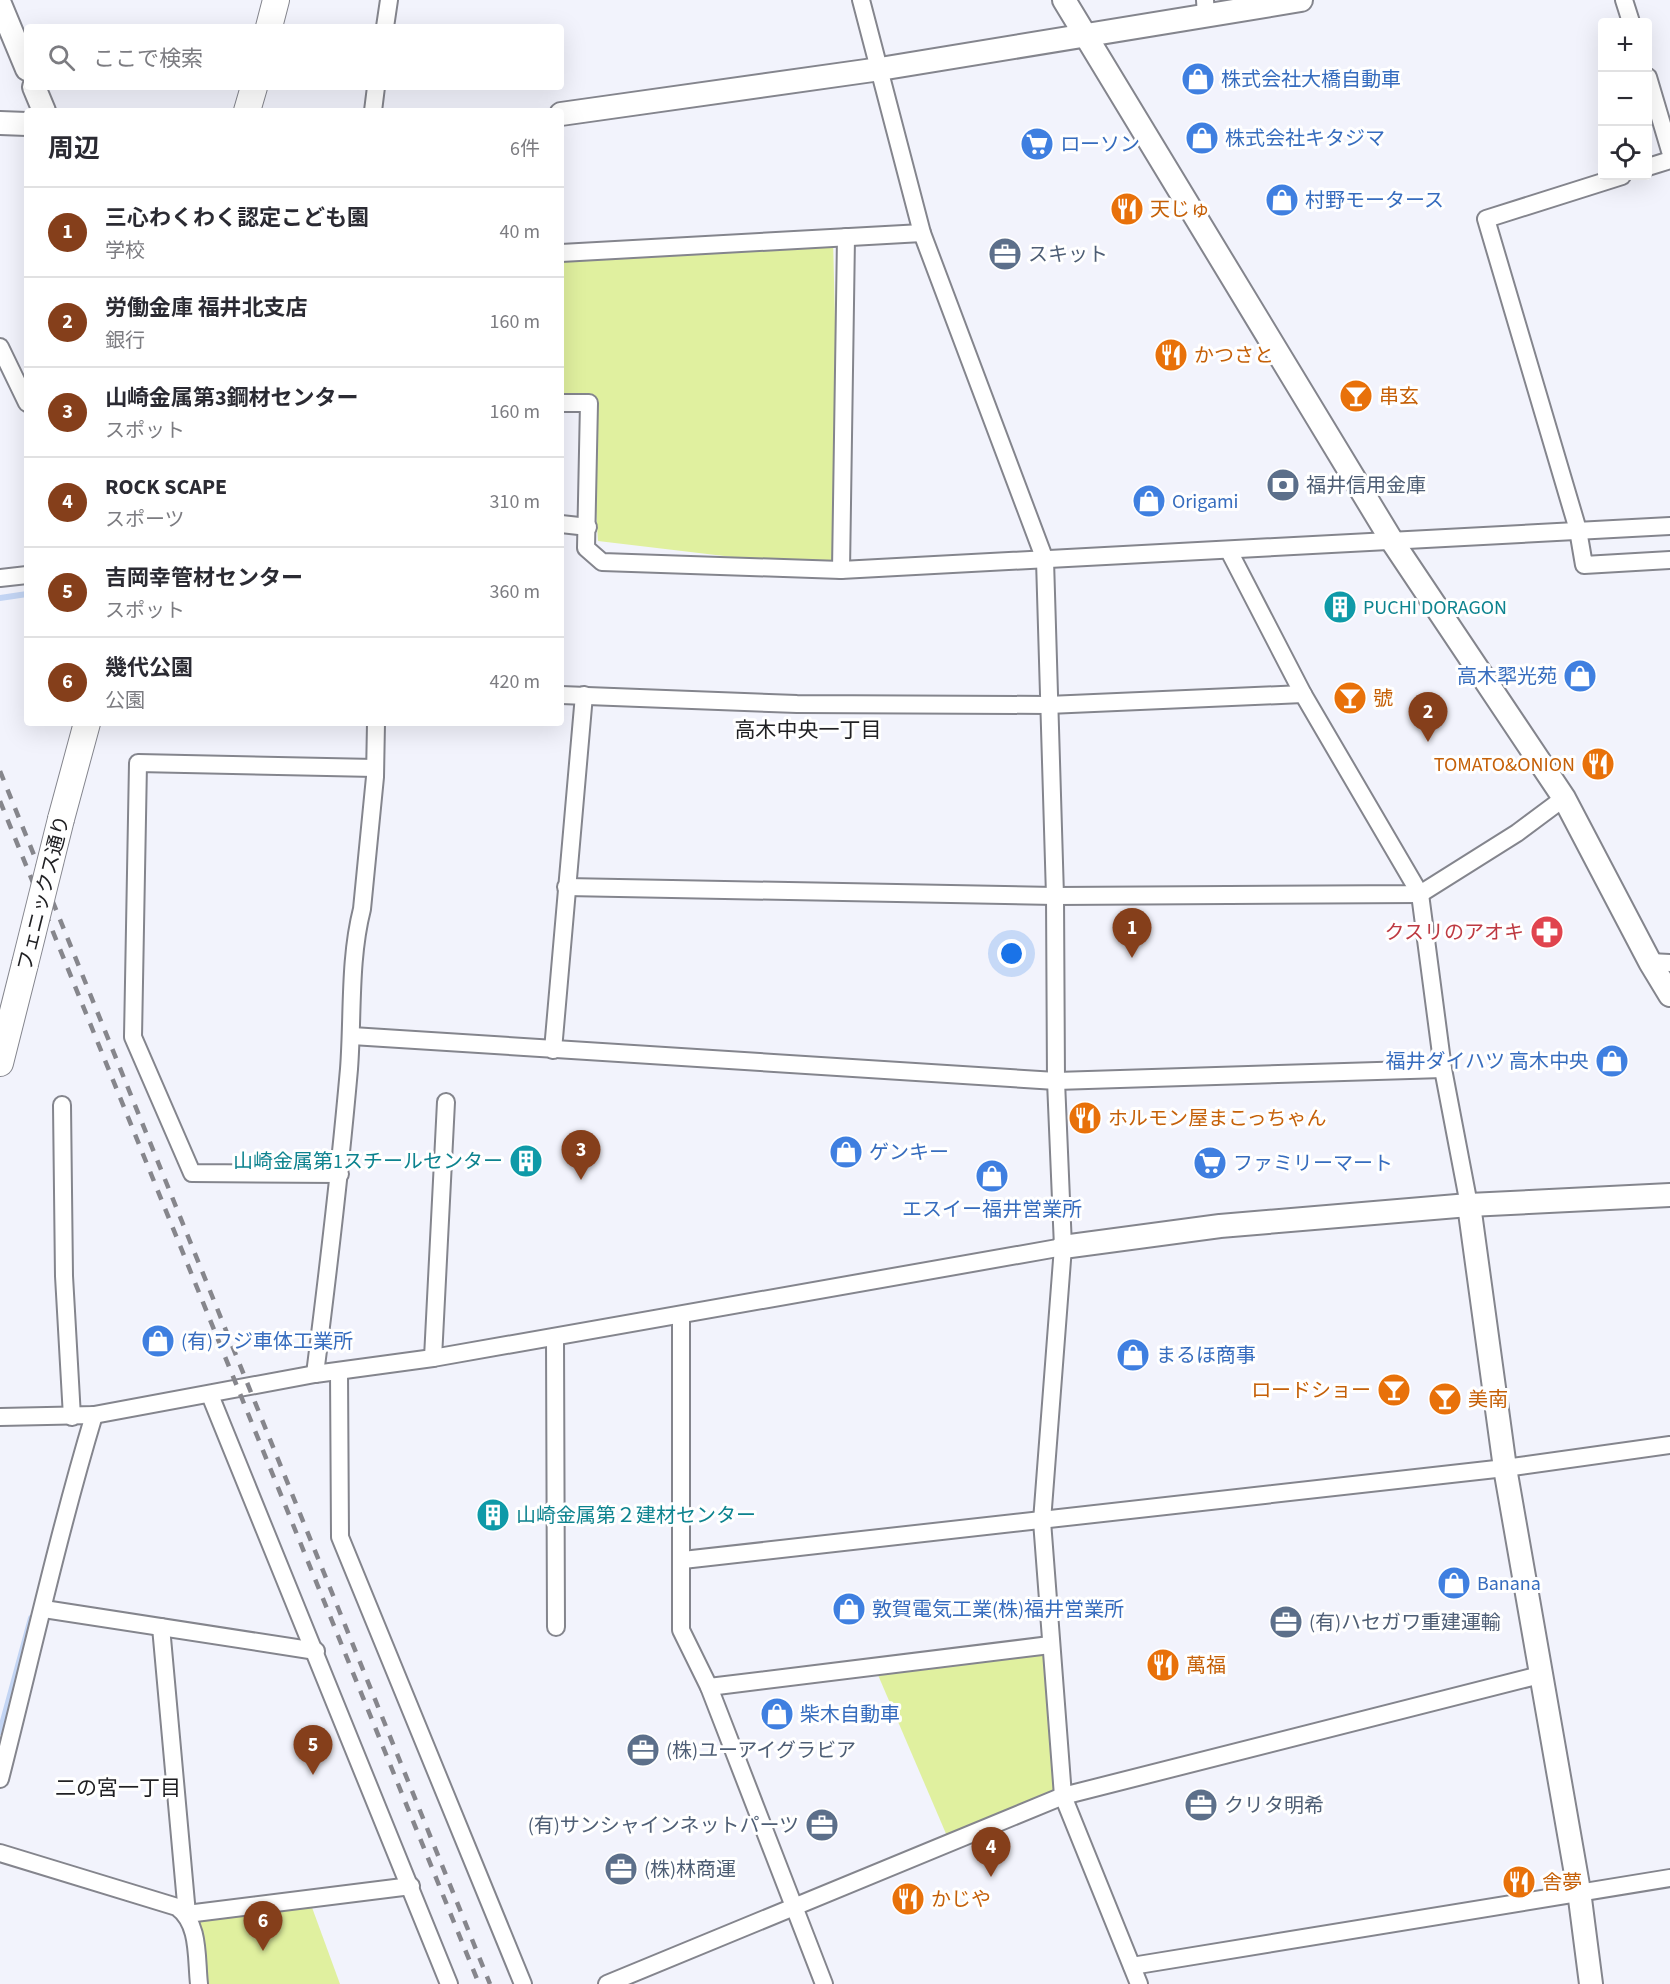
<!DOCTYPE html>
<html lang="ja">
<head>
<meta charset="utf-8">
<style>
  body { margin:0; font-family:"Source Sans 3","Noto Sans JP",sans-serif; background:#f2f2f3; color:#2b2b33 }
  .controls { position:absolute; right:18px; top:18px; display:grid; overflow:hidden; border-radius:6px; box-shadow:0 6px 24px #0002 }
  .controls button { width:54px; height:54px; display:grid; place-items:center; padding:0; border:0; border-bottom:2px solid #e1e1e2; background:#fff; color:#2b2b33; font:30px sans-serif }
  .you { position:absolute; left:1012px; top:954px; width:21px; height:21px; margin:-15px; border:4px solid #fff; border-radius:50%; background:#1a73e8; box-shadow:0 0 0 9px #1a73e833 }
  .badge { display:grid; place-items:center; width:39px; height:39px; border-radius:50%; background:#853f1b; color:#fff; font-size:20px; font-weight:700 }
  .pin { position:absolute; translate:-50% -50px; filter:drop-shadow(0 2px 3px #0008) }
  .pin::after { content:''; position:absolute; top:32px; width:21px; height:18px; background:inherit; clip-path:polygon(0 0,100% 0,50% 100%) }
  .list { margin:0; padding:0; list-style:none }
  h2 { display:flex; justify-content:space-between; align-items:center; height:78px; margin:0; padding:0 24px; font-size:26px }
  h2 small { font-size:20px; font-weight:400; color:#7c7c81 }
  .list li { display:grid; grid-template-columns:39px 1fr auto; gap:18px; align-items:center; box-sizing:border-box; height:90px; padding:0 24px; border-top:2px solid #e1e1e2 }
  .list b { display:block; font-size:22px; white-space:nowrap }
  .list p { margin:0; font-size:20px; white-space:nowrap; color:#7c7c81 }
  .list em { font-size:20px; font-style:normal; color:#7c7c81 }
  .icon { flex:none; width:33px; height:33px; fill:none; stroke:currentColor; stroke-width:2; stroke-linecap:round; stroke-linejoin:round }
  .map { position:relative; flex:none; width:1670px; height:1984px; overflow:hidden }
  .search { position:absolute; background:#fff; box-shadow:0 6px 24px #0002; left:24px; top:24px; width:540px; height:66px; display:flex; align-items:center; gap:15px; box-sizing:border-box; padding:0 21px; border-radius:6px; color:#7c7c81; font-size:22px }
  .panel { position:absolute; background:#fff; box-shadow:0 6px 24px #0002; left:24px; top:108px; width:540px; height:618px; border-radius:6px }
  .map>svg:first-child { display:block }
</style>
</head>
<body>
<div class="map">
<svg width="1670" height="1984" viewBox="0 0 1670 1984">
  <rect width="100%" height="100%" fill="#f2f3fc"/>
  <g fill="#e0f09f">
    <path d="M833,238L841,570L598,541L589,404L561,403V253Z"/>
    <path d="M1050,1645L1063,1796L950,1843L875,1668Z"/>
    <path d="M310,1902L340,1984H202L196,1918Z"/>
  </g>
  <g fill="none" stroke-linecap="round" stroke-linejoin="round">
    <g stroke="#c3d5f4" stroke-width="6">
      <path d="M0,598L27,594"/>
      <path d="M0,1732L31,1618"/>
    </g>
    <g stroke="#84858d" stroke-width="20">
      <g id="street">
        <path d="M861,0L922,233L1045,560L1055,896L1056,1081L1063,1247L1042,1521L1063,1796L1139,1984"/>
        <path d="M1205,0L1206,16"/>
        <path d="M1624,0L1631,22"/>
        <path d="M385,27L389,0"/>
        <path d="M1648,77L1670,151"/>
        <path d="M373,111L376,87"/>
        <path d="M1648,167L1670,160"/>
        <path d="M1622,176L1486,219L1578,530L1584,565L1670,560"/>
        <path d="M561,253L922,233"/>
        <path d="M0,347L27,403"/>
        <path d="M561,403H589L586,548L602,562L841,570L1670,526"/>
        <path d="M561,524L588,527"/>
        <path d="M1229,551L1303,694L1420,894L1443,1069L1469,1205"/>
        <path d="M841,570L846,237"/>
        <path d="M0,578L27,575"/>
        <path d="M561,695L797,704L1048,705L1303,694"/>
        <path d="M566,887L1055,896L1420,894L1517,833L1564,798"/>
        <path d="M1650,962L1670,963"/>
        <path d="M352,1036L1056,1081L1443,1069"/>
        <path d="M553,1050L584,695"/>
        <path d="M62,1105L64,1276L72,1417"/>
        <path d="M340,1174L192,1173L133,1037L138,763L375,768"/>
        <path d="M681,1316V1630L709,1687L824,1984"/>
        <path d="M555,1337L556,1627"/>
        <path d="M433,1358L446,1102"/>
        <path d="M339,1372L340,1537L523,1984"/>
        <path d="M315,1374C328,1272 340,1171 349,1069C353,1016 349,960 362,909L375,777L376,723"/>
        <path d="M210,1395L449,1984"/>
        <path d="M0,1417L94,1415L315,1374L433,1358L1063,1247"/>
        <path d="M683,1560L1505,1468L1670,1445"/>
        <path d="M44,1609L316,1651"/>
        <path d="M161,1627L187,1914L411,1886"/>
        <path d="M709,1687L1050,1645"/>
        <path d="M0,1779C31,1657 58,1535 94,1415"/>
        <path d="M0,1853L177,1907C200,1924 196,1957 199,1984"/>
        <path d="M1132,1966L1670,1878"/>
        <path d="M607,1984L1063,1796L1540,1675"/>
      </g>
    </g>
    <g stroke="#84858d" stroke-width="26">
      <g id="secondary">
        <path d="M1064,0L1392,541L1564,798L1650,962L1670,995"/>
        <path d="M0,4L27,69"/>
        <path d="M34,87L44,111"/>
        <path d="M561,114L880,69L1301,0"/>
        <path d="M0,123L27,124"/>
        <path d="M1469,1205L1505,1468L1579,1891L1591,1984"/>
        <path d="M1063,1247L1220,1226L1469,1205L1670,1195"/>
      </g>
    </g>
    <g stroke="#84858d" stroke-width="28">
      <g id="primary">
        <path d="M269,27L276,0"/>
        <path d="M247,111L254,87"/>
        <path d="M61,819L87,723"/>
        <path d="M0,1063L25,964"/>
      </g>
    </g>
    <use href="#street" stroke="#fff" stroke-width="16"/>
    <use href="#secondary" stroke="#fff" stroke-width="22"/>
    <use href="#primary" stroke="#fff" stroke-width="26"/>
    <g stroke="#86868c" stroke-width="4.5" stroke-dasharray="10 10" stroke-linecap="butt">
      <path d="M0,771L490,1984"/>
      <path d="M0,801L479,1984"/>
    </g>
    <g stroke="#84858d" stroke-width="28" stroke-linecap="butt">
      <path id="primary-bridge" d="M25,964L61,819"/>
    </g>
    <use href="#primary-bridge" stroke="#fff" stroke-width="26"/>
  </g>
  <defs>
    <g id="shop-disc" transform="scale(1.725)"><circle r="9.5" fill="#3f7fe0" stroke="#fff"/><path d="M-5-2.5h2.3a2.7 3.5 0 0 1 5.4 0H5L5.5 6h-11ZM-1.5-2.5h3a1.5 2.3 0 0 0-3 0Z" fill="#fff"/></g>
    <g id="supermarket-disc" transform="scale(1.725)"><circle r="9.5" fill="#3f7fe0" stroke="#fff"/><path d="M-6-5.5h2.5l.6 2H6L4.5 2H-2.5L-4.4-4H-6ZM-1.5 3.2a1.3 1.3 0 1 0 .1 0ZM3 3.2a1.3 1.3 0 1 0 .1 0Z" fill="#fff"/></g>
    <g id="restaurant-disc" transform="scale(1.725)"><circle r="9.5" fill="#e8710a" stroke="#fff"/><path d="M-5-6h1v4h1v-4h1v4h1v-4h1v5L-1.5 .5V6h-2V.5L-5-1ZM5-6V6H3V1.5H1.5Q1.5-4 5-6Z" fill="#fff"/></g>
    <g id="office-disc" transform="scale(1.725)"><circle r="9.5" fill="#5c6f8a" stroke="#fff"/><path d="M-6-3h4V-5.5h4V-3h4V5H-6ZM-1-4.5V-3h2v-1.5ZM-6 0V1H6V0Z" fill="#fff"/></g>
    <g id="bar-disc" transform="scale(1.725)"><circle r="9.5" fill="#e8710a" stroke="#fff"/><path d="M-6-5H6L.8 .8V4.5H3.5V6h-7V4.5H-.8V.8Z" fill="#fff"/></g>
    <g id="bank-disc" transform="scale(1.725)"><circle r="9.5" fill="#5c6f8a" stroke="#fff"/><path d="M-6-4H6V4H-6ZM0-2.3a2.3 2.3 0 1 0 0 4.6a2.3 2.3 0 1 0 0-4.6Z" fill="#fff"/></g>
    <g id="building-disc" transform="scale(1.725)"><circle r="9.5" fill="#0f9aa8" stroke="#fff"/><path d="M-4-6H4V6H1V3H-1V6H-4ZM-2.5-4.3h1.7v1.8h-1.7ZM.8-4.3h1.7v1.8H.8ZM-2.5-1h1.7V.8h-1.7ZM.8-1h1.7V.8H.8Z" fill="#fff"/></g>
    <g id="pharmacy-disc" transform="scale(1.725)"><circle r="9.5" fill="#e0444e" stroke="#fff"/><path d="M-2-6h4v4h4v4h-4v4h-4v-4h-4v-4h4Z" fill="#fff"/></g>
  </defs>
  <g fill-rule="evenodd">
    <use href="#shop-disc" x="1198" y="79"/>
    <use href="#shop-disc" x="1202" y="138"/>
    <use href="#supermarket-disc" x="1037" y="144"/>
    <use href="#shop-disc" x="1282" y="200"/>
    <use href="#restaurant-disc" x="1127" y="209"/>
    <use href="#office-disc" x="1005" y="254"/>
    <use href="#restaurant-disc" x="1171" y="355"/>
    <use href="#bar-disc" x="1356" y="396"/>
    <use href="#bank-disc" x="1283" y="485"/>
    <use href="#shop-disc" x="1149" y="501"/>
    <use href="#building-disc" x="1340" y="607"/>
    <use href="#shop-disc" x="1580" y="676"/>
    <use href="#bar-disc" x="1350" y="698"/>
    <use href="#restaurant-disc" x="1598" y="764"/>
    <use href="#pharmacy-disc" x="1547" y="932"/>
    <use href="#shop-disc" x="1612" y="1061"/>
    <use href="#restaurant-disc" x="1085" y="1118"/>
    <use href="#shop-disc" x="846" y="1152"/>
    <use href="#building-disc" x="526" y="1161"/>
    <use href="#supermarket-disc" x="1210" y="1163"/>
    <use href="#shop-disc" x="992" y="1176"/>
    <use href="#shop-disc" x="158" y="1341"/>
    <use href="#shop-disc" x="1133" y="1355"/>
    <use href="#bar-disc" x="1394" y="1390"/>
    <use href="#bar-disc" x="1445" y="1399"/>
    <use href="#building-disc" x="493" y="1515"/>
    <use href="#shop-disc" x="1454" y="1583"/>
    <use href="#shop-disc" x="849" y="1609"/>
    <use href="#office-disc" x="1286" y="1622"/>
    <use href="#restaurant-disc" x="1163" y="1665"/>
    <use href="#shop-disc" x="777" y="1714"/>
    <use href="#office-disc" x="643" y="1750"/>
    <use href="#office-disc" x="1201" y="1805"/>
    <use href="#office-disc" x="822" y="1825"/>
    <use href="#office-disc" x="621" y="1869"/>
    <use href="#restaurant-disc" x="1519" y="1882"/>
    <use href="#restaurant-disc" x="908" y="1899"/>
  </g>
  <g text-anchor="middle" stroke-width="6" stroke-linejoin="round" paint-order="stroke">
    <g font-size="20" fill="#366cbe" stroke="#fff" text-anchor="start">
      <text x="1221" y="86">株式会社大橋自動車</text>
      <text x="1225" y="145">株式会社キタジマ</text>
      <text x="1060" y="151">ローソン</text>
      <text x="1305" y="207">村野モータース</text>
      <text x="1172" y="508">Origami</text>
      <text x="1557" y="683" text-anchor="end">高木翆光苑</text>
      <text x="1589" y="1068" text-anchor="end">福井ダイハツ 高木中央</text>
      <text x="869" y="1159">ゲンキー</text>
      <text x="1233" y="1170">ファミリーマート</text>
      <text x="992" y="1216" text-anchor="middle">エスイー福井営業所</text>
      <text x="181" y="1348">(有)フジ車体工業所</text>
      <text x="1156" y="1362">まるほ商事</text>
      <text x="1477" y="1590">Banana</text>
      <text x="872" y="1616">敦賀電気工業(株)福井営業所</text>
      <text x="800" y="1721">柴木自動車</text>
    </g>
    <g font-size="20" fill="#c56008" stroke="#fff" text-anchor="start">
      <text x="1150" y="216">天じゅ</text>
      <text x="1194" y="362">かつさと</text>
      <text x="1379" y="403">串玄</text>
      <text x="1373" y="705">號</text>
      <text x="1575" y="771" text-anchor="end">TOMATO&amp;ONION</text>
      <text x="1108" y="1125">ホルモン屋まこっちゃん</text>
      <text x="1371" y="1397" text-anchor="end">ロードショー</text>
      <text x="1468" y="1406">美南</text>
      <text x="1186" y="1672">萬福</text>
      <text x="1542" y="1889">舎夢</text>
      <text x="931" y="1906">かじや</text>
    </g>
    <g font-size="20" fill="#4e5e75" stroke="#fff" text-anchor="start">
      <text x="1028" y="261">スキット</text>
      <text x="1306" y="492">福井信用金庫</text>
      <text x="1309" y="1629">(有)ハセガワ重建運輸</text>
      <text x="666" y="1757">(株)ユーアイグラビア</text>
      <text x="1224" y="1812">クリタ明希</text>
      <text x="799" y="1832" text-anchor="end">(有)サンシャインネットパーツ</text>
      <text x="644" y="1876">(株)林商運</text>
    </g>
    <g font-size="20" fill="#0d838f" stroke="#fff" text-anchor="start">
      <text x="1363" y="614">PUCHI DORAGON</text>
      <text x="503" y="1168" text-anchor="end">山崎金属第1スチールセンター</text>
      <text x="516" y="1522">山崎金属第２建材センター</text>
    </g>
    <g font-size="20" fill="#202023" stroke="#fff">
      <text transform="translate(43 893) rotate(-76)" y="7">フェニックス通り</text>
    </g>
    <g font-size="20" fill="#be3a42" stroke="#fff" text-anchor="end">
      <text x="1524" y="939">クスリのアオキ</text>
    </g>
    <g font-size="21" fill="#202023" stroke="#fff">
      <text x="808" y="737">高木中央一丁目</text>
      <text x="118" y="1795">二の宮一丁目</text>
    </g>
  </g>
</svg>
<div class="controls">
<button>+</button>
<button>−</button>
<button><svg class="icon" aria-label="locate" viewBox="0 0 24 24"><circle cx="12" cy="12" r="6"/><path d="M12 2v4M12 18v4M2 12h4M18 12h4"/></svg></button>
</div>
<div class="you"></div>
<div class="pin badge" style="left:1132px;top:958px">1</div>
<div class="pin badge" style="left:1428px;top:742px">2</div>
<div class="pin badge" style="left:581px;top:1180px">3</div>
<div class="pin badge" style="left:991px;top:1877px">4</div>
<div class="pin badge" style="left:313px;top:1775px">5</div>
<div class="pin badge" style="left:263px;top:1951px">6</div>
<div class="search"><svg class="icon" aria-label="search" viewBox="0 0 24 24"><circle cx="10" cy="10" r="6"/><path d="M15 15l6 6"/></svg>ここで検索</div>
<section class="panel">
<h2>周辺<small>6件</small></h2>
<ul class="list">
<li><span class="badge">1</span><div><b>三心わくわく認定こども園</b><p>学校</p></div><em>40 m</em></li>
<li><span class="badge">2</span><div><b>労働金庫 福井北支店</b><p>銀行</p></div><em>160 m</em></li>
<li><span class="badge">3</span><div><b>山崎金属第3鋼材センター</b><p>スポット</p></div><em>160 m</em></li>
<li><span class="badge">4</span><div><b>ROCK SCAPE</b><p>スポーツ</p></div><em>310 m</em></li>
<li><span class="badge">5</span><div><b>吉岡幸管材センター</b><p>スポット</p></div><em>360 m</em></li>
<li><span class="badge">6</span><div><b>幾代公園</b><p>公園</p></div><em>420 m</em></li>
</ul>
</section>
</div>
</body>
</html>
